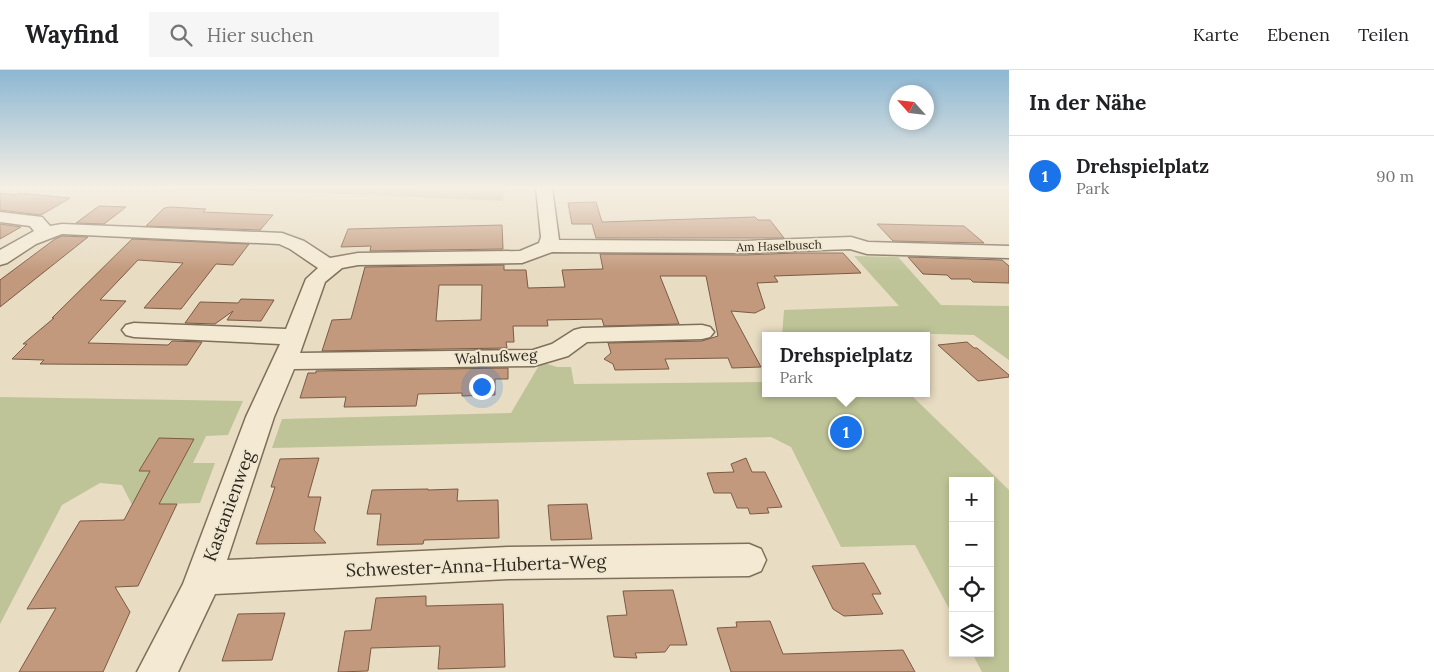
<!DOCTYPE html>
<html lang="de">
<head>
<meta charset="utf-8">
<style>
  body { margin:0; font-family:Lora,serif; background:#f6f6f6; color:#202124 }
  .controls { position:absolute; right:15px; bottom:15px; display:grid; overflow:hidden; border-radius:0px; box-shadow:0 2px 8px #0003 }
  .controls button { width:45px; height:45px; display:grid; place-items:center; padding:0; border:0; border-bottom:1px solid #e0e0e0; background:#fff; color:#202124; font:25px sans-serif }
  .compass { position:absolute; left:889px; top:15px; width:45px; height:45px; border-radius:50%; background:#fff; box-shadow:0 2px 8px #0003; rotate:297deg }
  .you { position:absolute; left:481px; top:316px; width:18px; height:18px; margin:-12px; border:4px solid #fff; border-radius:50%; background:#1a73e8; box-shadow:0 0 0 8px #1a73e833 }
  .badge { display:grid; place-items:center; width:32px; height:32px; border-radius:50%; background:#1a73e8; color:#fff; font-size:16px; font-weight:700 }
  .pin { position:absolute; translate:-50% -50%; border:2px solid #fff; box-shadow:0 1px 5px #0006 }
  .popup { position:absolute; left:762px; top:262px; width:168px; height:65px; box-sizing:border-box; display:grid; place-content:center; border-radius:0px; background:#fff; filter:drop-shadow(0 1px 4px #0005); font-size:16px; white-space:nowrap; color:#757577 }
  .popup b { font-size:19px; color:#202124 }
  .popup::after { content:''; position:absolute; left:50%; top:100%; margin-left:-10px; border:10px solid transparent; border-top-color:#fff }
  .list { margin:0; padding:0; list-style:none }
  h2 { display:flex; justify-content:space-between; align-items:center; height:65px; margin:0; padding:0 20px; font-size:21px }
  h2 small { font-size:16px; font-weight:400; color:#757577 }
  .list li { display:grid; grid-template-columns:32px 1fr auto; gap:15px; align-items:center; box-sizing:border-box; height:80px; padding:0 20px; border-top:1px solid #e0e0e0 }
  .list b { display:block; font-size:19px; white-space:nowrap }
  .list p { margin:0; font-size:16px; white-space:nowrap; color:#757577 }
  .list em { font-size:16px; font-style:normal; color:#757577 }
  .icon { flex:none; width:28px; height:28px; fill:none; stroke:currentColor; stroke-width:2; stroke-linecap:round; stroke-linejoin:round }
  .map { position:relative; flex:none; width:1009px; height:602px; overflow:hidden }
  header { display:flex; align-items:center; gap:30px; box-sizing:border-box; height:70px; padding:0 25px; background:#fff; border-bottom:1px solid #e0e0e0 }
  header strong { font-size:24px }
  nav { display:flex; gap:28px; margin-inline-start:auto; font-size:18px }
  .search { width:350px; height:45px; background:#f6f6f6; display:flex; align-items:center; gap:12px; box-sizing:border-box; padding:0 18px; border-radius:0px; color:#757577; font-size:19px }
  main { display:flex }
  aside { flex:1; background:#fff }
  .map>svg:first-child { display:block }
</style>
</head>
<body>
<header>
<strong>Wayfind</strong>
<div class="search"><svg class="icon" aria-label="search" viewBox="0 0 24 24"><circle cx="10" cy="10" r="6"/><path d="M15 15l6 6"/></svg>Hier suchen</div>
<nav><a>Karte</a><a>Ebenen</a><a>Teilen</a></nav>
</header>
<main>
<div class="map">
<svg width="1009" height="602" viewBox="0 0 1009 602">
  <rect width="100%" height="100%" fill="#e8dcc2"/>
  <g fill="#bfc498">
    <path d="M505,118L503,131L325,123L150,119Z"/>
    <path d="M854,186L898,187L941,235L1009,236V290L974,265L862,262L863,264H854V266H782L784,240L899,236Z"/>
    <path d="M541,292L557,297H571L574,314L766,312V323H909L1009,420V602H982L972,583H990V411H953V546L915,475L841,477L791,377L771,367L272,378L282,349L511,343Z"/>
    <path d="M0,327L243,331L228,365L206,366L193,393H215L200,433L132,435L122,415L100,413L62,435L0,554Z"/>
  </g>
  <g fill="#c2997c" stroke="#7c5a44" fill-rule="evenodd">
    <path d="M0,123L16,125L19,123L70,128L41,145L0,140Z"/>
    <path d="M596,132L602,152L755,147L758,150H770L784,168H596L592,154H572L568,133Z"/>
    <path d="M99,136L126,137L104,154L76,153Z"/>
    <path d="M171,137L206,139L203,142L273,145L260,160L146,156L164,138Z"/>
    <path d="M0,154L21,157L0,169Z"/>
    <path d="M877,154L964,156L984,173L893,171Z"/>
    <path d="M502,155L503,179L370,181L371,176L341,177L348,159Z"/>
    <path d="M62,166L88,167L0,237V210L55,169Z"/>
    <path d="M132,169L249,174L233,195L216,194L181,239L144,238L183,193L138,190L100,230L126,231L88,273L168,275L172,271L202,272L187,295L40,294L44,290L12,289L27,274H23L54,248H52Z"/>
    <path d="M796,183H843L861,203L774,206L778,212L757,213L765,238L755,243L731,241L761,297L732,298L728,288L665,289L669,299L615,300L613,294L604,289L611,283L608,273L702,271L718,266L706,206H660L679,254L604,256L602,249L547,250L548,256H513L514,272H506L507,278L322,281L332,250L351,249L365,197L504,195V200H526L528,218L565,217L562,200L603,199L600,184L745,185ZM439,215H482L481,250L436,251Z"/>
    <path d="M908,187L1002,190L1009,196V213L973,212L970,209H951L947,205L923,204Z"/>
    <path d="M241,229L274,230L261,251L227,250L233,241L215,254L185,253L200,232L238,233Z"/>
    <path d="M967,272L974,278H977L1009,305V307L978,311L938,275Z"/>
    <path d="M508,298V309H495V325L462,326V323L418,324L416,336L344,337L346,327L300,328L308,303H316V301Z"/>
    <path d="M159,368L194,369L159,434H177L138,516L115,517L130,542L103,602H19L56,538L27,539L80,451L124,450L150,401H139Z"/>
    <path d="M319,388L308,427H321L314,460L326,473L256,474L275,417H271L280,389Z"/>
    <path d="M746,388L752,402H765L782,437L767,438L769,443L750,444L748,438H737L731,423H714L707,403L734,402L731,394Z"/>
    <path d="M428,419V420L458,419L457,431L498,430L499,468L424,470L423,474L377,475L381,444H367L372,420Z"/>
    <path d="M587,434L592,469L551,470L548,435Z"/>
    <path d="M864,493L881,524H872L883,544L844,546L833,539L812,496Z"/>
    <path d="M673,520L687,575H670L665,582L635,583L637,588L614,587L607,546L627,545L623,521Z"/>
    <path d="M426,526V536L503,534L505,597L438,599L440,576L371,578L368,601L338,602L345,561L371,560L376,528Z"/>
    <path d="M285,543L272,590L222,591L238,544Z"/>
    <path d="M770,551L783,584L903,580L915,602H731L717,558L737,557L736,552Z"/>
  </g>
  <g fill="none" stroke-linecap="round" stroke-linejoin="round">
    <g stroke="#7f6f5b" stroke-width="3">
      <path id="minor" d="M536,118H552L559,170L745,171L851,167L868,172L1009,176V188L867,184L850,179L745,183L552,182L522,193L358,195L342,198L325,212L300,283L533,280L552,274L574,260L582,258L702,255L710,257L714,262L710,267L702,269L587,272L568,286L534,296L294,299L274,347L227,490L508,477L749,474L761,479L766,490L761,501L749,506L508,509L215,524L178,602H137L183,514L246,347L280,274L134,267L126,265L122,260L126,255L134,253L286,259L306,209L318,198L290,179L279,174L62,164L36,174L7,193L0,195V180L34,161L30,156L0,152V142L42,147L50,156L62,154L282,163L304,171L330,188L358,183L520,181L539,173L541,167Z"/>
    </g>
    <use href="#minor" fill="#f4ead4" fill-rule="evenodd"/>
  </g>
  <linearGradient id="sky" x2="0" y2="1"><stop stop-color="#8db7d3"/><stop offset="0.58" stop-color="#f5efe4"/><stop offset="1" stop-color="#f5efe4" stop-opacity="0"/></linearGradient>
  <rect width="1009" height="202" fill="url(#sky)"/>
  <g text-anchor="middle" stroke-width="4" stroke-linejoin="round" paint-order="stroke">
    <g font-size="12" fill="#31271e" stroke="#f0e7d1">
      <text transform="translate(779 176) rotate(-2)" y="4">Am Haselbusch</text>
    </g>
    <g font-size="15" fill="#31271e" stroke="#f0e7d1">
      <text transform="translate(496 287) rotate(-3)" y="5">Walnußweg</text>
    </g>
    <g font-size="18" fill="#31271e" stroke="#f0e7d1">
      <text transform="translate(229 436) rotate(-70)" y="6">Kastanienweg</text>
      <text transform="translate(476 496) rotate(-2)" y="6">Schwester-Anna-Huberta-Weg</text>
    </g>
  </g>
</svg>
<div class="controls">
<button>+</button>
<button>−</button>
<button><svg class="icon" aria-label="locate" viewBox="0 0 24 24"><circle cx="12" cy="12" r="6"/><path d="M12 2v4M12 18v4M2 12h4M18 12h4"/></svg></button>
<button><svg class="icon" aria-label="layers" viewBox="0 0 24 24"><path d="M12 4l9 5-9 5-9-5zM3 14l9 5 9-5"/></svg></button>
</div>
<svg class="compass" viewBox="-18 -18 36 36"><path d="M0-13l5 13h-10z" fill="#e53935"/><path d="M0 13l5-13h-10z" fill="#757577"/></svg>
<div class="you"></div>
<div class="pin badge" style="left:846px;top:362px">1</div>
<div class="popup"><b>Drehspielplatz</b>Park</div>
</div>
<aside>
<h2>In der Nähe<small></small></h2>
<ul class="list">
<li><span class="badge">1</span><div><b>Drehspielplatz</b><p>Park</p></div><em>90 m</em></li>
</ul>
</aside>
</main>
</body>
</html>
